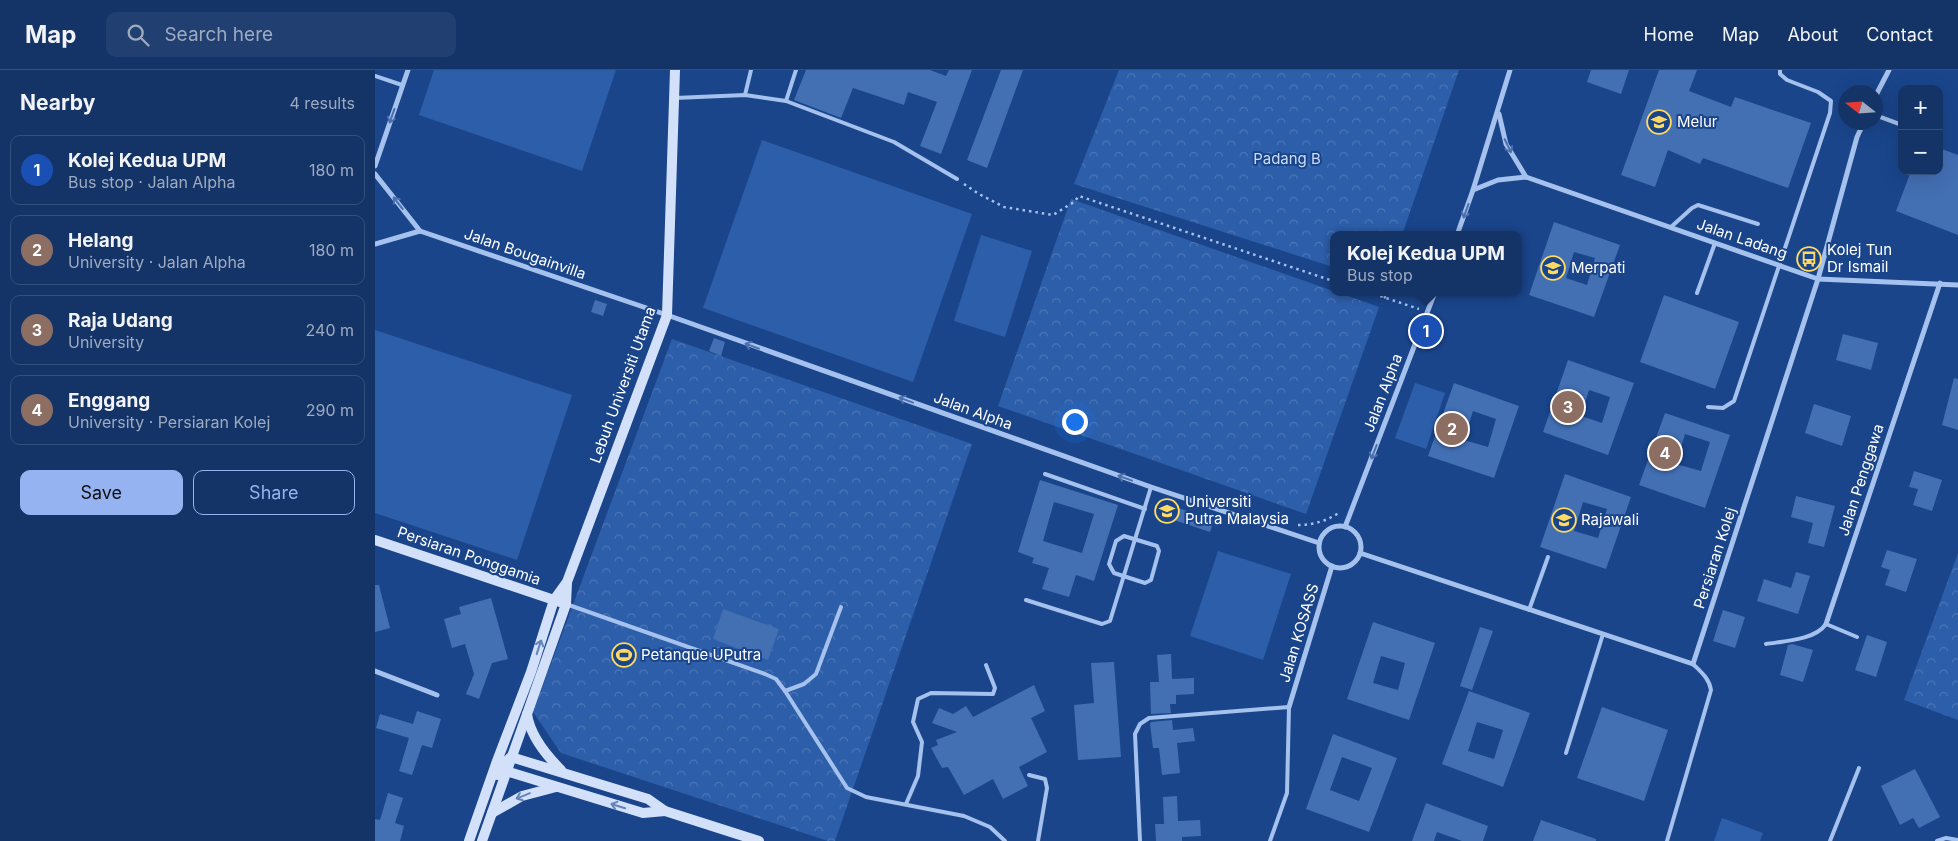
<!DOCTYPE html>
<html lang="en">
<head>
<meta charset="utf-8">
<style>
  body { margin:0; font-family:Inter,sans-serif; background:#213f71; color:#f1f3f6 }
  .controls { position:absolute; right:15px; top:15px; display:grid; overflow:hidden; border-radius:10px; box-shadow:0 5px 20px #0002 }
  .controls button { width:45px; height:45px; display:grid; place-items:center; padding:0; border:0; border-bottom:1px solid #334f7c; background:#143468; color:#f1f3f6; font:25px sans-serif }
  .compass { position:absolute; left:1463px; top:15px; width:45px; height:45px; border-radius:50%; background:#143468; box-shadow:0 5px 20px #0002; rotate:287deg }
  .you { position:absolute; left:699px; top:351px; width:18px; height:18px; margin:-12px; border:4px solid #fff; border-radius:50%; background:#1a73e8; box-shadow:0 0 0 8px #1a73e833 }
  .badge { display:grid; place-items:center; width:32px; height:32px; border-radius:50%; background:#95b2f1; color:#fff; font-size:16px; font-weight:700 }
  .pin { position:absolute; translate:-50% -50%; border:2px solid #fff; box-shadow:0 1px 5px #0006 }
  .popup { position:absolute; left:955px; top:161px; width:192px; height:65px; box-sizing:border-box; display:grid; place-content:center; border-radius:10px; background:#143468; filter:drop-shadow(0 1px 4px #0005); font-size:16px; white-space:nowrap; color:#9daac0 }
  .popup b { font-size:19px; color:#f1f3f6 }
  .popup::after { content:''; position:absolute; left:50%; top:100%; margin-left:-10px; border:10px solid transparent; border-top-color:#143468 }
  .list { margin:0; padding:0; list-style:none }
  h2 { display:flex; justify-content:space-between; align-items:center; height:65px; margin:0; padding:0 20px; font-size:21px }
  h2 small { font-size:16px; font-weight:400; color:#9daac0 }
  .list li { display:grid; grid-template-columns:32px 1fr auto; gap:15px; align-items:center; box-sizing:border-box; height:70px; margin:0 10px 10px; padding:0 10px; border:1px solid #334f7c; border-radius:10px }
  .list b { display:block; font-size:19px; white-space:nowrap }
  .list p { margin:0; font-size:16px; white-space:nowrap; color:#9daac0 }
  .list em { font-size:16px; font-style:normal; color:#9daac0 }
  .actions { display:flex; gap:10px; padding:15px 20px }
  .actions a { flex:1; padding:11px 0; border:1px solid #95b2f1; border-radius:10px; text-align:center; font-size:18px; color:#95b2f1 }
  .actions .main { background:#95b2f1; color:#111 }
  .icon { flex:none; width:28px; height:28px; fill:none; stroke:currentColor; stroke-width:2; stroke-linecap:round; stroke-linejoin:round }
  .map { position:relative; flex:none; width:1583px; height:771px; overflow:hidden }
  header { display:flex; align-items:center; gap:30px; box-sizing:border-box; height:70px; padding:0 25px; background:#143468; border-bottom:1px solid #334f7c }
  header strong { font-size:24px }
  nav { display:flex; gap:28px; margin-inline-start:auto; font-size:18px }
  .search { width:350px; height:45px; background:#213f71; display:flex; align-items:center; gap:12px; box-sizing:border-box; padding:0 18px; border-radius:10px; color:#9daac0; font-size:19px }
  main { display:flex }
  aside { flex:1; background:#143468 }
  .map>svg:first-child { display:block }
</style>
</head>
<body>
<header>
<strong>Map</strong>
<div class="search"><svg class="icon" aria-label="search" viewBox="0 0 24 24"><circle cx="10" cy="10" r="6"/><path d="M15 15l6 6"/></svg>Search here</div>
<nav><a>Home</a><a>Map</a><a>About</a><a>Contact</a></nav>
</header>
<main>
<aside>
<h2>Nearby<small>4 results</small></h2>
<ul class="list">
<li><span class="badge" style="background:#1a4fb4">1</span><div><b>Kolej Kedua UPM</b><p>Bus stop · Jalan Alpha</p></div><em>180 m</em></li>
<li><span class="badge" style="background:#8d6e63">2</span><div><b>Helang</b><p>University · Jalan Alpha</p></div><em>180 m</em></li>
<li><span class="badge" style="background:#8d6e63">3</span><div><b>Raja Udang</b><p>University</p></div><em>240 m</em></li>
<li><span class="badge" style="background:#8d6e63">4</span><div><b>Enggang</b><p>University · Persiaran Kolej</p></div><em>290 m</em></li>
</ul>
<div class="actions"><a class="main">Save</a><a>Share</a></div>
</aside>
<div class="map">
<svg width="1583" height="771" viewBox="0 0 1583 771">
  <defs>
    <pattern id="forest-crowns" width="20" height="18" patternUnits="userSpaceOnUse" patternTransform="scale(1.25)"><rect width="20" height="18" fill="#2d5ea9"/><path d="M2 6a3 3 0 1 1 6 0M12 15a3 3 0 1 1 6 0" fill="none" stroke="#4c76b6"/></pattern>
  </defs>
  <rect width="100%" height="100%" fill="#1a458b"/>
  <g fill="#2d5ea9">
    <path d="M59,0H241L207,101L44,45Z"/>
    <path d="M387,70L597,144L538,312L328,238Z"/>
    <path d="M606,165L657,181L630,267L579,251Z"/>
    <path d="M0,260L197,325L142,490L0,443Z"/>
    <path d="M1040,313L1070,323L1051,379L1020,368Z"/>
    <path d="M843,481L916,504L888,590L815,566Z"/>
    <path d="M1347,748L1388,763L1385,771H1339Z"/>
  </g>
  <g fill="url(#forest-crowns)">
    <path d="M744,0H1084L1027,165H958V197L699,114Z"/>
    <path d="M696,129L1004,237L931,444L623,336Z"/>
    <path d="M297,269L597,374L460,771H453L186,683L158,642Z"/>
    <path d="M1583,483V650L1529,630Z"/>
  </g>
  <g fill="#436fb3" fill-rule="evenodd">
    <path d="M431,0H555L571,6L574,0H597L566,84L545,76L562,32L533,22L529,35L478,18L466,48L419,30Z"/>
    <path d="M626,0H648L612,98L592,90Z"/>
    <path d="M1216,0H1254L1246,24L1212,12Z"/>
    <path d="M1284,0H1322L1314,21L1356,37L1360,27L1436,53L1413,118L1328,88L1325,94L1293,80L1280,117L1246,105Z"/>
    <path d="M1564,78L1583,85V165L1521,141L1536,101H1564Z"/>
    <path d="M1179,152L1245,175L1219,247L1154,225ZM1199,182L1220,188L1212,215L1191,208Z"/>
    <path d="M1289,225L1364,252L1340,319L1265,292Z"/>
    <path d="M220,230L232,234L228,246L216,242Z"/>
    <path d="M1468,264L1503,273L1496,300L1461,290Z"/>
    <path d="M339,268L350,272L346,286L334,281Z"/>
    <path d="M1193,290L1259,313L1233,385L1168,362ZM1214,320L1235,327L1227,353L1206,346Z"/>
    <path d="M1579,308L1583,309V360L1567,355Z"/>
    <path d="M1079,313L1144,336L1119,408L1053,386ZM1098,341L1121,349L1113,377L1089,370Z"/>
    <path d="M1439,334L1476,346L1467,376L1430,363Z"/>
    <path d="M1290,343L1355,365L1330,438L1264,415ZM1310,364L1335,372L1326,401L1301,394Z"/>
    <path d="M1539,401L1567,410L1557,441L1538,435L1543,419L1534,417Z"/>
    <path d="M1190,404L1256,427L1231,499L1165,477ZM1208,432L1232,439L1223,468L1199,461Z"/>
    <path d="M665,410L743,435L719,511L701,505L694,527L667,519L674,498L657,493L659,488L643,482ZM679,432L719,444L707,483L668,471Z"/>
    <path d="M1421,426L1460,436L1449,477L1433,473L1438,453L1416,447Z"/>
    <path d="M791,434L839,450L835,462L787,446Z"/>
    <path d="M1512,480L1542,489L1531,522L1510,515L1515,500L1506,497Z"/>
    <path d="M1421,502L1435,506L1423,544L1382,531L1389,509L1416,518Z"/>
    <path d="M0,515H4L15,558L0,562Z"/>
    <path d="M116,528L133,589L117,593L104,629L91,624L99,604L90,574L77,578L69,549L86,544L84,537Z"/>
    <path d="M348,539L404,559L393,590L338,569Z"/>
    <path d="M1348,540L1370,547L1360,578L1338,571Z"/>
    <path d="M998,552L1060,573L1034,650L972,629ZM1006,586L1030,593L1023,620L998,613Z"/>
    <path d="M1105,557L1118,561L1097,620L1085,616Z"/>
    <path d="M1492,565L1512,572L1501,607L1480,600Z"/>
    <path d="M1417,574L1438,580L1428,612L1405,605L1413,575Z"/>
    <path d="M796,584L797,609L819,608V624L801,625V634H795L796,643L776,644L775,612H784L782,585Z"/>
    <path d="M739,592L746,687L703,690L699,635L719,633L716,593Z"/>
    <path d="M659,615L670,641L656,648L672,682L644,697L653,716L628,729L618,709L589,725L573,697L567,698L556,678L563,675L561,670L582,662L557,653L564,638L578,644L591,636L598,647Z"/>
    <path d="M1094,621L1155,643L1128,717L1067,694ZM1102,652L1128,660L1119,689L1093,681Z"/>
    <path d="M1227,637L1293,660L1269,731L1202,708Z"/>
    <path d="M42,641L66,649L57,678L47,675L37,705L24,701L34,668L1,658L5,644L38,654Z"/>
    <path d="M797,650L798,660L818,658L820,671L802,673L805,703L787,705L784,678H778L775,654L776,652Z"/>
    <path d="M958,664L1022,688L994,762L931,739ZM967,687L997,698L984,731L955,720Z"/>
    <path d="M1540,699L1565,747L1544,758L1538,748L1525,755L1506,716Z"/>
    <path d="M13,723L28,728L20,753L29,756L25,771H0V749L5,750Z"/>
    <path d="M802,726L803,751L825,750L826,766L807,767V771H781L780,754H789L788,727Z"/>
    <path d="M1051,733L1113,756L1108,771H1087L1062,762L1059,771H1037Z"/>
    <path d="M1166,750L1221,769V771H1158Z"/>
  </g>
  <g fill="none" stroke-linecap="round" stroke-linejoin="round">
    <g stroke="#a5c1ed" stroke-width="2.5" stroke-dasharray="2.5 4" stroke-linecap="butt">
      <path d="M589,114L604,124L629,137L678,145L699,132L704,126L958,211"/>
      <path d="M993,222L1044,239"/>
      <path d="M1009,228L1016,222"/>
      <path d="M923,455C938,455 952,451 965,442"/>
    </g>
    <g stroke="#a5c1ed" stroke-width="4">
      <path d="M0,6L27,15"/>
      <path d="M370,25L376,0"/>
      <path d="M300,28L370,25L411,31L519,72L582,109"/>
      <path d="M411,31L421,0"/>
      <path d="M1500,45L1527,55"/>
      <path d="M1296,157L1317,138L1323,135L1383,154"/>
      <path d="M1322,223L1340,173"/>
      <path d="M1333,337L1348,338L1359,331L1455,43L1456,31L1443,22L1412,10L1405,4V0"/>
      <path d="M670,404L770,439"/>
      <path d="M749,466L782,476L784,481L776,510L770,513L739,503L734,494L741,471Z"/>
      <path d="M651,530L727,554L735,551L776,417"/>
      <path d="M191,534L390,604L401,609L410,621L472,718L491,727L589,746L615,757L630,771"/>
      <path d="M1154,540L1173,487"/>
      <path d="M1391,574C1410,571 1440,570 1451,554L1482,567"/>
      <path d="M410,621L429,614L441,604L466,537"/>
      <path d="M1191,683L1228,564"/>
      <path d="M654,705L670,709L672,718L663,771"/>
      <path d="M531,734L543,706L547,672L538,652L543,629L556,623L618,624L620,618L611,595"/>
      <path d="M765,771L760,664L765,654L774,648L914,637L912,723L895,771"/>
      <path d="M1292,771L1336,620C1334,608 1326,602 1318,594"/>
      <path d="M1455,771L1484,698"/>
      <path d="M1562,771L1571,768L1583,770"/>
    </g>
    <g stroke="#a5c1ed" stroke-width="5">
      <path d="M1500,27L1514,0"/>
      <path d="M1124,44L1131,74L1151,107"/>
      <path d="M0,96L33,0"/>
      <path d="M0,104L45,161"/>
      <path d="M1098,120L1123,110L1151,107L1443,209L1583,215"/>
      <path d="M1082,165L1098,120L1135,0"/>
      <path d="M0,174L45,161L292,245L776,417L944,473"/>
      <circle cx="965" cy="477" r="21"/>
      <path d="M970,457L1060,222"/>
      <path d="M985,483L1318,594L1443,209L1482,67L1489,52"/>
      <path d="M1451,554L1565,213"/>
      <path d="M0,601L62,625"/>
      <path d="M914,637L957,496"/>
    </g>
    <g stroke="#d2e0f9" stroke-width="10">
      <path d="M0,470L185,532"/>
      <path d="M152,644C155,666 171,685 186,700"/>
      <path d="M129,696L131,701L268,743L290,741"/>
      <path d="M123,705L127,695L136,687L273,729L290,741L384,771"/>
      <path d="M117,743L147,726L181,717"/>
      <path d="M94,771L122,691L156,602L179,530L192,512L292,245L300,0"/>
      <path d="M107,771L191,534L192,513"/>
    </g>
  </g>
  <defs><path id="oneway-shaft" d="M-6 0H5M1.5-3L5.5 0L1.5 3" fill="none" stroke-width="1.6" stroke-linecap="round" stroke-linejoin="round" transform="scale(1.25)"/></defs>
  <g stroke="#4b70ad">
    <use href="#oneway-shaft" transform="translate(17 46) rotate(109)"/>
    <use href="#oneway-shaft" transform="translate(1133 76) rotate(64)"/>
    <use href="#oneway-shaft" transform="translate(23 133) rotate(-128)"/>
    <use href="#oneway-shaft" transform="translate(1091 141) rotate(110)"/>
    <use href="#oneway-shaft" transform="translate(377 276) rotate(-160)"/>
    <use href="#oneway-shaft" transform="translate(531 330) rotate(-160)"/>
    <use href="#oneway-shaft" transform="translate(999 382) rotate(111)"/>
    <use href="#oneway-shaft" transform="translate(750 408) rotate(-160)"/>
  </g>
  <g stroke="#6483b7">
    <use href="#oneway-shaft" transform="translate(164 577) rotate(-72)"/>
    <use href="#oneway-shaft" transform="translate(148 726) rotate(158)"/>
    <use href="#oneway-shaft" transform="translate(243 736) rotate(-163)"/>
  </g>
  <defs>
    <g id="university-ring" transform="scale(1.25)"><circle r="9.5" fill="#1a458b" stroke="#ffda61" stroke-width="1.5"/><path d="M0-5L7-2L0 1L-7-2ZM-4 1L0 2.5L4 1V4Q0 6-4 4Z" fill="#ffda61"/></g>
    <g id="bus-ring" transform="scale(1.25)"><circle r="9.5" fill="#1a458b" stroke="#ffda61" stroke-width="1.5"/><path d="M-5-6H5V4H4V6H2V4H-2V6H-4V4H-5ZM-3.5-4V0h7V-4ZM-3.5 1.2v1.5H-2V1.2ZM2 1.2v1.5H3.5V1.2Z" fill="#ffda61"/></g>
    <g id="stadium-ring" transform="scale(1.25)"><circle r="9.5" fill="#1a458b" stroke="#ffda61" stroke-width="1.5"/><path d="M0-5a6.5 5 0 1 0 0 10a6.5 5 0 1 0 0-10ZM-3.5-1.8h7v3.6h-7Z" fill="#ffda61"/></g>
  </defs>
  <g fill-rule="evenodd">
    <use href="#university-ring" x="1284" y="52"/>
    <use href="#bus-ring" x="1434" y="189"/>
    <use href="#university-ring" x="1178" y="198"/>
    <use href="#university-ring" x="792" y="441"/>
    <use href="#university-ring" x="1189" y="450"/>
    <use href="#stadium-ring" x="249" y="585"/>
  </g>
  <g text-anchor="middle" stroke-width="4" stroke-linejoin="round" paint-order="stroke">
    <g font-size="15" fill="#fff" stroke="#1a458b" text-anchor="start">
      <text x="1302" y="57">Melur</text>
      <text x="1452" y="185">Kolej Tun<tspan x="1452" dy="17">Dr Ismail</tspan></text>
      <text x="1196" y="203">Merpati</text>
      <text x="810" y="437">Universiti<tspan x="810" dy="17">Putra Malaysia</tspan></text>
      <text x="1206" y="455">Rajawali</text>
      <text x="266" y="590">Petanque UPutra</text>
    </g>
    <g font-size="15" fill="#cbddf9" stroke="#1a458b">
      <text x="912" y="94">Padang B</text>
    </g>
    <g font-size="15" fill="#fff" stroke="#1a458b">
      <text transform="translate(1367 169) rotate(19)" y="5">Jalan Ladang</text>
      <text transform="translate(150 184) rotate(19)" y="5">Jalan Bougainvilla</text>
      <text transform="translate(248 315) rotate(-70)" y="5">Lebuh Universiti Utama</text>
      <text transform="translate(1008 323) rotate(-69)" y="5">Jalan Alpha</text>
      <text transform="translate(598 341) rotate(20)" y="5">Jalan Alpha</text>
      <text transform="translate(1486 410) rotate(-72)" y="5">Jalan Penggawa</text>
      <text transform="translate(94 486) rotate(19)" y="5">Persiaran Ponggamia</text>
      <text transform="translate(1340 488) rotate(-72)" y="5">Persiaran Kolej</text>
      <text transform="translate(924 563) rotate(-73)" y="5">Jalan KOSASS</text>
    </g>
  </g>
</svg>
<div class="controls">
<button>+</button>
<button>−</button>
</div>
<svg class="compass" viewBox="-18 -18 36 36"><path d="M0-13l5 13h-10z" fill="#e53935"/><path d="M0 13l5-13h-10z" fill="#9daac0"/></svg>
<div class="you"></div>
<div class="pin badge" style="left:1051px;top:261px;background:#1a4fb4">1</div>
<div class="popup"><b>Kolej Kedua UPM</b>Bus stop</div>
<div class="pin badge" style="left:1077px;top:359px;background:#8d6e63">2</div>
<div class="pin badge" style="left:1193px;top:337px;background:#8d6e63">3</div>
<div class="pin badge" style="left:1290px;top:383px;background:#8d6e63">4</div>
</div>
</main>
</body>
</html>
